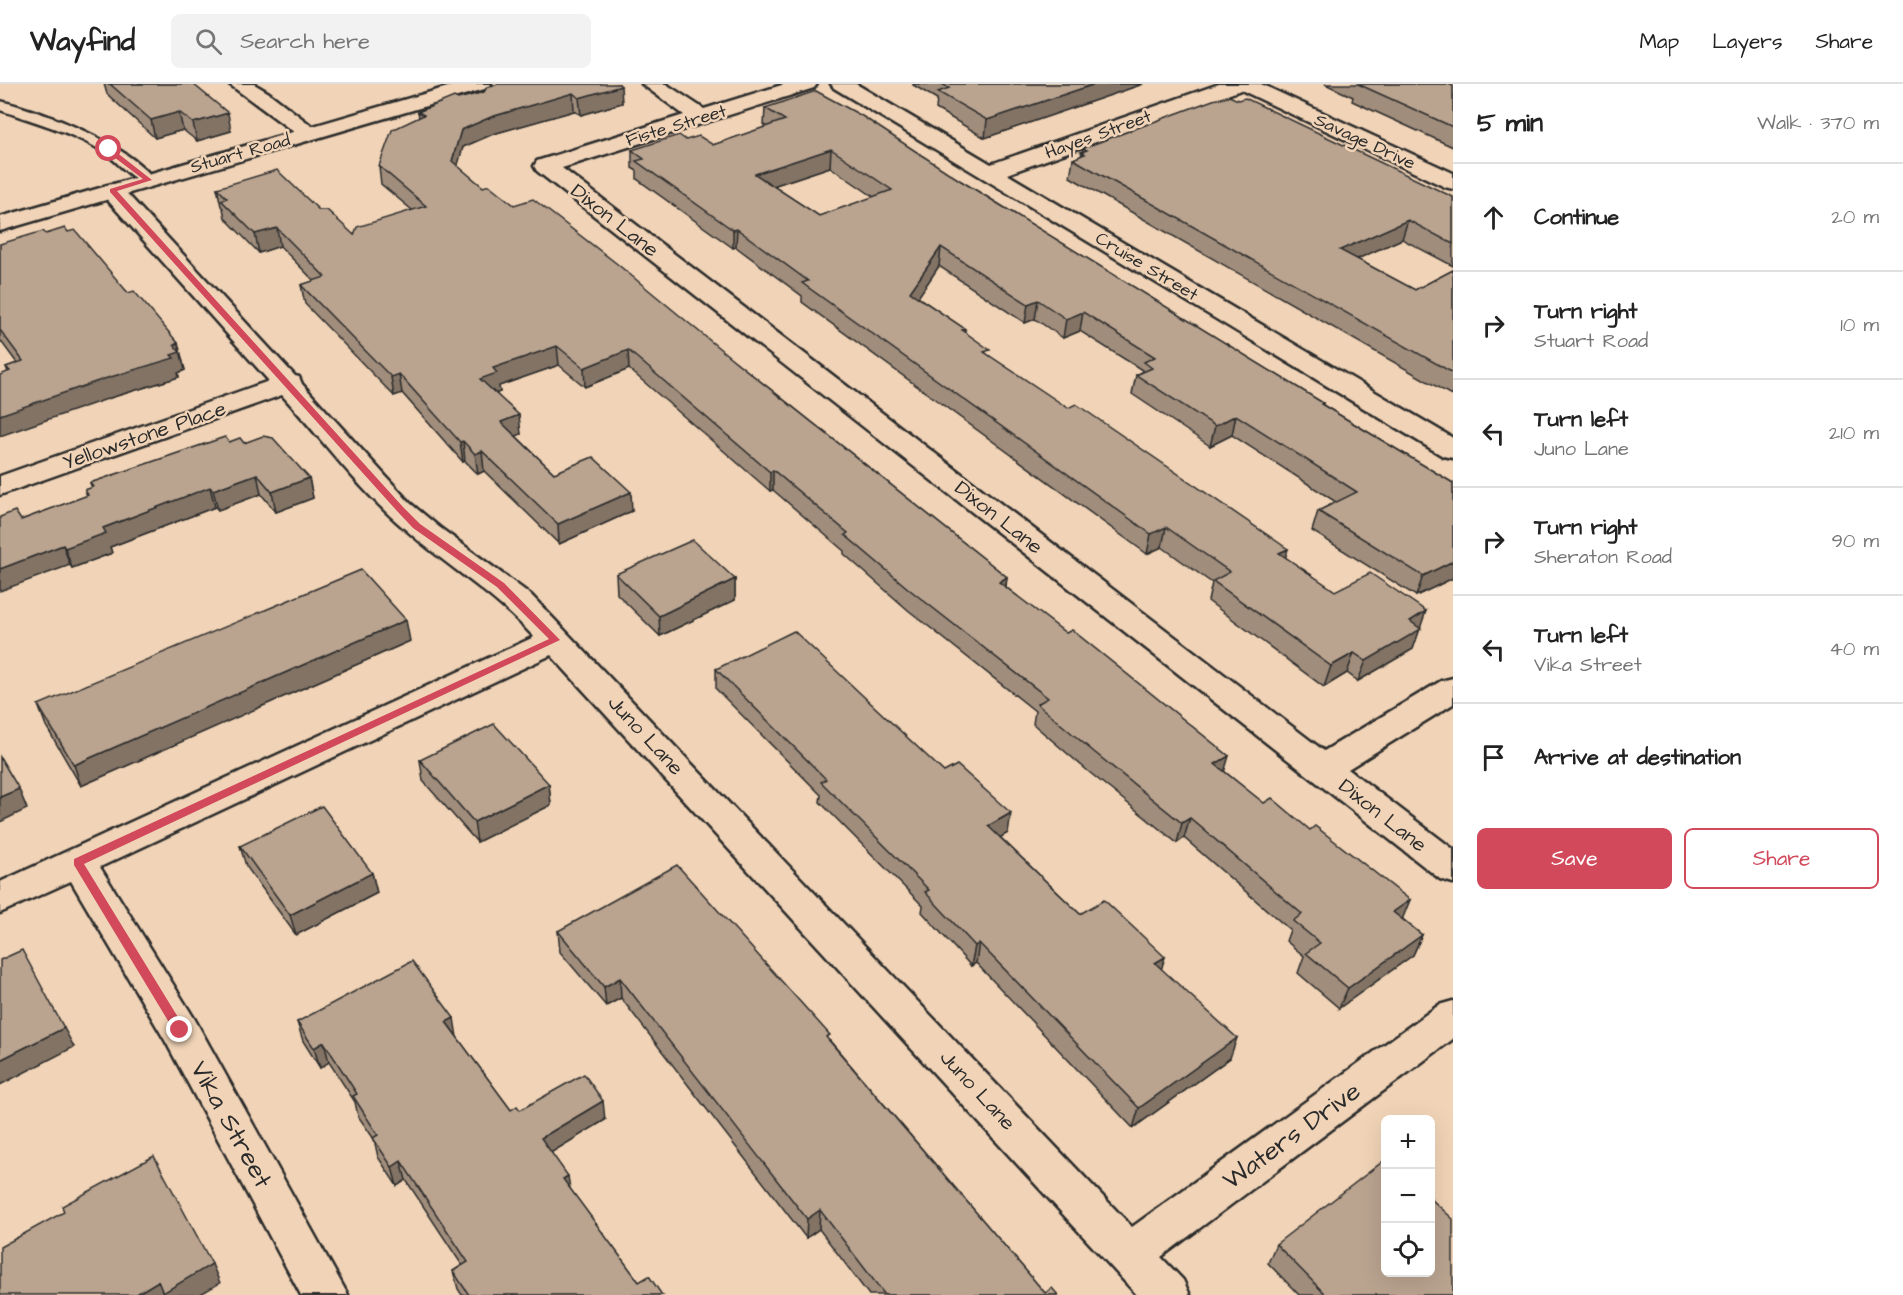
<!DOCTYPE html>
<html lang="en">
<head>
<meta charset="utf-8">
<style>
  body { margin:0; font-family:"Architects Daughter",sans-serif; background:#f2f2f2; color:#222 }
  .controls { position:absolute; right:18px; bottom:18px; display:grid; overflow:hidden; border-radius:9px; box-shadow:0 6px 24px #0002 }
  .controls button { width:54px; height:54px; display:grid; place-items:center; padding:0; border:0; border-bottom:2px solid #e0e0e0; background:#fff; color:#222; font:30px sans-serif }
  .stop { position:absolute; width:18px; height:18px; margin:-14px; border:4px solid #d1495b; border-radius:50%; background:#fff }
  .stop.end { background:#d1495b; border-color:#fff; box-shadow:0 2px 6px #0008 }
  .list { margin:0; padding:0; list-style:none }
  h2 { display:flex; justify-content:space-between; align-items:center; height:78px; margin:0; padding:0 24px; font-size:26px }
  h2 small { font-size:20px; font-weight:400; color:#767676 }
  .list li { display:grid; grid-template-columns:39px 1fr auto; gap:18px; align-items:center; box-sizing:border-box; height:108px; padding:0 24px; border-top:2px solid #e0e0e0 }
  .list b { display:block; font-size:22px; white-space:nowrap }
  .list p { margin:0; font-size:20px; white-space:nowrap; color:#767676 }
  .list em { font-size:20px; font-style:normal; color:#767676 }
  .actions { display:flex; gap:12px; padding:18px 24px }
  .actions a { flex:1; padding:14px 0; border:2px solid #d1495b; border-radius:9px; text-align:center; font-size:21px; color:#d1495b }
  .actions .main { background:#d1495b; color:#fff }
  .icon { flex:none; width:33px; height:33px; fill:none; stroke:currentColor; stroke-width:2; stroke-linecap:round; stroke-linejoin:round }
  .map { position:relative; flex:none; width:1453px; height:1211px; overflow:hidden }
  header { display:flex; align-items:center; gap:36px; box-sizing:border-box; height:84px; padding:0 30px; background:#fff; border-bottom:2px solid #e0e0e0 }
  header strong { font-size:28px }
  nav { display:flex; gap:33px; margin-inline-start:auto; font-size:21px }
  .search { width:420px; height:54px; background:#f2f2f2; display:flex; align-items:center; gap:15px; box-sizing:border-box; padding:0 21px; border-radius:9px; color:#767676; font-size:22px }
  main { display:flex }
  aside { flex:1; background:#fff }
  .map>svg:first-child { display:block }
</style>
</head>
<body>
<header>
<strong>Wayfind</strong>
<div class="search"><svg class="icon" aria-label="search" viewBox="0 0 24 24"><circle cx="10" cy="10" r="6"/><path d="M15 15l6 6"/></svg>Search here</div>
<nav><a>Map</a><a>Layers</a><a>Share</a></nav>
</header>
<main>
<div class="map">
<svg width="1453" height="1211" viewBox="0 0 1453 1211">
  <rect width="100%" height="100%" fill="#f1d4b7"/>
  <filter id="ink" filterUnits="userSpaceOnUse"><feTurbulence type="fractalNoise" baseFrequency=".0167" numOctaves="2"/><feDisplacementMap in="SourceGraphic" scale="12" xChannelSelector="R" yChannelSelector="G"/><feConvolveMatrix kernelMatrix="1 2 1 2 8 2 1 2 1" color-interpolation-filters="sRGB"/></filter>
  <g filter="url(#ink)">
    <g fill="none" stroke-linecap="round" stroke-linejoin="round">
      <g stroke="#2b2b2b" stroke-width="5">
        <path id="lane" d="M0,17C45,28 126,59 155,96L153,99C136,103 117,76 104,68C72,48 35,38 0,26Z"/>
      </g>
      <g stroke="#2b2b2b" stroke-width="5">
        <g id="street">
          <path d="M229,0H254L269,9L321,49L318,54H302Z"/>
          <path d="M642,0H666L704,25L785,0H817L814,4L562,84L1324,667L1441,597L1453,594V620L1348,685L1453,765V799L1440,795L537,87L534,82L537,77L684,31Z"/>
          <path d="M831,0H856L991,80L1219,0H1261L1453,89V105L1445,103L1241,6L1007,90L1453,354V374L1443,372L834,4Z"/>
          <path d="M112,100L120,102L295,292L299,293L302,300L410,419L439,443L531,511L1132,1143L1439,921L1453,917V955L1161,1173L1183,1196L1190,1211H1137L551,571L100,783L194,934L348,1211H301L166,958L71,797L0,829V798L534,553C494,509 449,484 405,445C359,406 322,355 282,311L0,411V392L269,297L104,112L100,107L104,102Z"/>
        </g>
      </g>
      <g stroke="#2b2b2b" stroke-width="5">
        <path id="secondary" d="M458,0H491L488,4L0,147V133Z"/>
      </g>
      <use href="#lane" fill="#f1d4b7" fill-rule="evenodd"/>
      <use href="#street" fill="#f1d4b7" fill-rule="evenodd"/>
      <use href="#secondary" fill="#f1d4b7" fill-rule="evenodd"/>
    </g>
    <g fill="#a08d7c" stroke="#2b2b2b" stroke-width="1.5" fill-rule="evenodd">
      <path d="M104,0H193L231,47L197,57L183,46L155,54L107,10Z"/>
      <path d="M619,0L622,19L581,31L574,27L493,50L463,63L457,82L483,103L514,121L736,278L1007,493L1006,503L1224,687L1422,851L1413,871L1339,924L1298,889L1304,872L1286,857L1290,846L1184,754L1177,759L1089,688L1033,640L1035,627L908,526L844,470V467L773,406L770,407L629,285L585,303L559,281L499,302L500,308L496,309L521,350L516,352L554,389L632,427L559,460L484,387L478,390L465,377L463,378L402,309L394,312L305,220L301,201L314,197L280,162L259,169L225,134L223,124L221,122L217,104L319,126L354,151L412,126L381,100L379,82L419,33L418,28L458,15Z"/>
      <path d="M913,0H1143L985,54L936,25L937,15L913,1Z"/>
      <path d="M1325,0H1448L1453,2V63L1352,17L1353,13Z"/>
      <path d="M765,24L961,97L1323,319V321L1453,399V494L1416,512L1312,447L1318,427L1336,418L1232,351L1210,362L1132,310L1136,291L1142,288V286L1080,247L1063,254L1035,235L1025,239L939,182L918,213L965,245V249L989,272L1335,507L1420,544L1413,565L1358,597L1347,589L1324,603L1208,517L1212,499L1162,463L1147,470L802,218V212L736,163L733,164L637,95V87L632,84V66L686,56L713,61L767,43L764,41ZM830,83L874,113L819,132L773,102Z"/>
      <path d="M1083,64L1453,113V182L1402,155L1357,175L1415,206L1453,186V312L1070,93L1073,75L1081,72Z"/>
      <path d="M68,148L178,259L185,286L178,289L179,293L110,314L8,288L6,283L17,279L0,256V160L46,150Z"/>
      <path d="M229,358L244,359L309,394L313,414L276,428L261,410L218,426L215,423L110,463L112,469L72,484L70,481L21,436L87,412L85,406L92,404L90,399Z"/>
      <path d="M616,490L735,495V516L660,552L617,510Z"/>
      <path d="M410,557L81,702L46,642L38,621Z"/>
      <path d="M716,585L1008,749L1000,753L1080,830L1161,885L1230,974L1133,1044L976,879L971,882L922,828L923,822L820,718L821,711L716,605Z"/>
      <path d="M420,676L549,700L551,721L477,758L423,697Z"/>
      <path d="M240,762L372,789L377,809L296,851L246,782Z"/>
      <path d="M558,847L830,957L1045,1209L1058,1211H869L819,1145L806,1154L621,914L606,922L560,868Z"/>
      <path d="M297,938L457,953L511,1026H520L605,1036L551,1068L570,1105L639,1198L662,1211H462L458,1205L453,1187L462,1181L406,1096L397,1102L378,1073L374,1055L358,1032L355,1018L329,978L320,984L303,957Z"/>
      <path d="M1276,1160L1453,1211H1299L1268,1179Z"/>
    </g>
    <g fill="#827365" stroke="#2b2b2b" stroke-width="1.5">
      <path d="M1095,0H1143L985,54L987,36Z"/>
      <path d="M621,2L622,19L581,31L579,14Z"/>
      <path d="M573,9L574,27L493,50L463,63L454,95L452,77L461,46L491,33Z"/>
      <path d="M179,28L183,46L155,54L151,36Z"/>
      <path d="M228,29L231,47L197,57L193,39Z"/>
      <path d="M831,65L830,83L754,108L755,90Z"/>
      <path d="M1408,136L1402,155L1335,185L1340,166Z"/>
      <path d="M277,144L280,162L259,169L255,150Z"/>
      <path d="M737,145L736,163L733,164V146Z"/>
      <path d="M941,163L939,182L909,227L910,208Z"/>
      <path d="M1038,216L1035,235L1025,239L1028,220Z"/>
      <path d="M1083,228L1080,247L1063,254L1066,235Z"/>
      <path d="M178,259L185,286L178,289L179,293L110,314L0,352V331Z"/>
      <path d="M557,262L559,281L499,302L500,308L482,314L480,295L493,284Z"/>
      <path d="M628,266L629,285L585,303L584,284Z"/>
      <path d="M399,290L402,309L394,312L391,293Z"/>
      <path d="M519,331L521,350L503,357L501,338Z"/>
      <path d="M1236,331L1232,351L1210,362L1215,342Z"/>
      <path d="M463,357L465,377L463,378L460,358Z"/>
      <path d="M482,367L484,387L478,390L475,370Z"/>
      <path d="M773,386V406L770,407V388Z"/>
      <path d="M257,390L261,410L218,426L213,406Z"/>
      <path d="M309,394L313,414L276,428L272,408Z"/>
      <path d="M210,403L215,423L110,463L112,469L72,484L65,464L103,444Z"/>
      <path d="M631,408L632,427L559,460L558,440Z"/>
      <path d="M1166,443L1162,463L1147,470L1151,450Z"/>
      <path d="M63,461L70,481L0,507V485Z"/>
      <path d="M1288,465L1282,485L1279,469Z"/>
      <path d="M1453,477V494L1416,512L1423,492Z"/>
      <path d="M1007,493L1004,513L999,498Z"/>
      <path d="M735,495V516L660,552L659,532Z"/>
      <path d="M1426,527L1413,565L1358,597L1366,577L1410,537Z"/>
      <path d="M406,536L410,557L81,702L74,681Z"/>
      <path d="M1354,569L1347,589L1324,603L1331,582Z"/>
      <path d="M1229,672L1223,692L1215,680Z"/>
      <path d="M549,700L551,721L477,758L474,738Z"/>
      <path d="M19,705L27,725L0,738V713Z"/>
      <path d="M1011,729L1008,749L985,762L988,742Z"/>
      <path d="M1190,734L1184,754L1177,759L1182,739Z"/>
      <path d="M372,789L377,809L296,851L290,831Z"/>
      <path d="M1410,816L1402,836L1393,828Z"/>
      <path d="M1422,851L1413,871L1339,924L1348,904Z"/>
      <path d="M979,859L976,879L971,882L975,862Z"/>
      <path d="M1165,873L1159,893L1155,879Z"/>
      <path d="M620,894L621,914L606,922L604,903Z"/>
      <path d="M454,934L457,953L446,938Z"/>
      <path d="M64,944L74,963L0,1001V976Z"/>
      <path d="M1237,954L1230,974L1133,1044L1139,1024Z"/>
      <path d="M324,958L329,978L320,984L314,964Z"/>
      <path d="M603,1017L605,1036L544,1073L541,1054Z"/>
      <path d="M401,1077L406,1096L397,1102L392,1083Z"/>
      <path d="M568,1092L571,1110L563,1095Z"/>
      <path d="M820,1126L819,1145L806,1154L807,1135Z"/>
      <path d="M212,1180L220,1199L199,1211H135L158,1197Z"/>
    </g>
    <g fill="#baa490" stroke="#2b2b2b" stroke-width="1.5" fill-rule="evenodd">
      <path d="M110,0H193L228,29L193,39L179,28L151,36Z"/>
      <path d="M498,0H619L621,2L579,14L573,9L491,33L461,46L452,77L483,103L489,101L514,121L533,115L616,179L736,278L1007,493L999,498L1066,549L1072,546L1229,672L1215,680L1264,719L1272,714L1310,746L1315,742L1410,816L1393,828L1422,851L1348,904L1306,869L1320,859L1293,837L1302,830L1190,734L1182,739L1094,668L1037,620L1048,614L910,506L845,451L848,449L773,386L770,388L628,266L584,284L557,262L493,284L497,289L480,295L519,331L501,338L554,389L593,373L631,408L558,440L482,367L475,370L463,357L460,358L399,290L391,293L301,201L325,193L277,144L255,150L221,116L227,114L217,104L277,86L319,126H327L354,151L357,143L426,122L379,82L392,46L424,31L418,28L454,13L458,15L484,8L487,3Z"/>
      <path d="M942,0H1095L987,36L938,8L949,4Z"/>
      <path d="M1358,0H1448L1453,2V43Z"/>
      <path d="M816,7L862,32L961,97L1323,319L1321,320L1453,399V477L1423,492L1318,427L1357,408L1236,331L1215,342L1136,291L1152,284L1144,278L1155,273L1083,228L1066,235L1038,216L1028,220L941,163L910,208L965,245L962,246L990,266L984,268L1068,324L1076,320L1288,465L1279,469L1335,507L1370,489L1426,527L1410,537L1421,545L1366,577L1354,569L1331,582L1213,497L1230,488L1166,443L1151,450L802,199L808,197L737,145L733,146L636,77L644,75L632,66L679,51L686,56L699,52L713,61L785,36L765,24ZM831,65L892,106L819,132L755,90Z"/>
      <path d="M1229,12L1238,16L1245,14L1453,113V160L1408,136L1340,166L1415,206L1453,186V289L1073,75L1085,70L1081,68L1087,66L1083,64L1213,16Z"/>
      <path d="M65,144L68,148L75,146L128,209L134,207L178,259L174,261L180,268L171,271L174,274L104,295L0,331V291L10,287L6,283L23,277L0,246V160L43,147L46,150Z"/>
      <path d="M263,352L273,354L309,394L272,408L257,390L213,406L210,403L103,444L106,449L65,464L63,461L0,485V433L15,427L21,436L88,411L85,406L93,403L90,399L225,353L229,358L240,354L244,359Z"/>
      <path d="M693,456L735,495L659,532L616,490Z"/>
      <path d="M361,486L406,536L74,681L38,621Z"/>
      <path d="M794,547L944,688L957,681L1011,729L988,742L1080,830L1104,816L1165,873L1155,879L1237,954L1139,1024L979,859L975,862L925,808L929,806L821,698L826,695L716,585Z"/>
      <path d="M494,640L549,700L474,738L420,676Z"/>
      <path d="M0,673L19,705L0,713Z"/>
      <path d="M322,722L372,789L290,831L240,762Z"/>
      <path d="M677,781L830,951L826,953L1045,1209L1052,1204L1058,1211H885L820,1126L807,1135L620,894L604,903L558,847Z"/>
      <path d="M22,866L64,944L0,976V876Z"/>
      <path d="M412,877L454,934L446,938L511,1026L517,1022L520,1026L584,990L603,1017L541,1054L568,1092L563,1095L639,1198L649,1192L662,1211H469L453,1187L468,1178L401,1077L392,1083L373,1054L378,1051L353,1012L357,1010L324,958L314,964L297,938Z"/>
      <path d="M154,1072L212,1180L163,1209L158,1197L135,1211H0V1163L64,1128L62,1122Z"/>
      <path d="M1386,1075V1188H1431V1115L1453,1135V1211H1326L1276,1160Z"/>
    </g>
  </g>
  <path fill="#d1495b" d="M106,64H111L152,96L117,107L403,423L420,440L504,499L560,556L84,780L184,943V950H176L74,781V775L549,555L497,503L413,444L397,427L110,108V105L143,95L106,67Z"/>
  <g text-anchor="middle" stroke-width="5" stroke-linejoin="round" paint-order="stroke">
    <g font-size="18" fill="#2b2b2b" stroke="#f1d4b7">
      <text transform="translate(676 41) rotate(-17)" y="6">Fiste Street</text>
      <text transform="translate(1098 50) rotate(-20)" y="6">Hayes Street</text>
      <text transform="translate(1365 57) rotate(25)" y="6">Savage Drive</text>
      <text transform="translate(240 69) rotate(-16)" y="6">Stuart Road</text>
      <text transform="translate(1147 182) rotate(31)" y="6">Cruise Street</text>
    </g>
    <g font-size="21" fill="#2b2b2b" stroke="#f1d4b7">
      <text transform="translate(615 136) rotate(38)" y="7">Dixon Lane</text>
      <text transform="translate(144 351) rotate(-19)" y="7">Yellowstone Place</text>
      <text transform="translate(999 433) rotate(38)" y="7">Dixon Lane</text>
      <text transform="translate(646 651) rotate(47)" y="7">Juno Lane</text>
      <text transform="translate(1383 731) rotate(38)" y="7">Dixon Lane</text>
      <text transform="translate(978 1006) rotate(47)" y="7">Juno Lane</text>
    </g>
    <g font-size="26" fill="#2b2b2b" stroke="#f1d4b7">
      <text transform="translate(232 1040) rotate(61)" y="9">Vika Street</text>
      <text transform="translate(1291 1051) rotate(-36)" y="9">Waters Drive</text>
    </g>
  </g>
</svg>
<div class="controls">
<button>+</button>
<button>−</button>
<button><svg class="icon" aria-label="locate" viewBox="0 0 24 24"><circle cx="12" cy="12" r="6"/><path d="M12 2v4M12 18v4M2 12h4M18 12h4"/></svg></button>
</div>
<div class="stop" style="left:109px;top:65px"></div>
<div class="stop end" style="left:180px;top:946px"></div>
</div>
<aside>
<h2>5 min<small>Walk · 370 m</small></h2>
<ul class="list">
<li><svg class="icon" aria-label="ahead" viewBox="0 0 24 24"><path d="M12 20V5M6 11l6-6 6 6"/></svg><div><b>Continue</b></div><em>20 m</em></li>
<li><svg class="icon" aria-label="right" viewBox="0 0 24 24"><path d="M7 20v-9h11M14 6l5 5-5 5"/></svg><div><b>Turn right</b><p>Stuart Road</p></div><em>10 m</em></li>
<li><svg class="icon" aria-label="left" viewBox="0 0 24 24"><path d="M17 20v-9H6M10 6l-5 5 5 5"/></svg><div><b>Turn left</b><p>Juno Lane</p></div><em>210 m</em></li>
<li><svg class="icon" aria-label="right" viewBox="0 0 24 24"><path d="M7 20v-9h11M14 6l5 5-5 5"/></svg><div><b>Turn right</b><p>Sheraton Road</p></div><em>90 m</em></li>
<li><svg class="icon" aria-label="left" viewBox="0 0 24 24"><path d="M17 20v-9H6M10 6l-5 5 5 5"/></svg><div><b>Turn left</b><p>Vika Street</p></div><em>40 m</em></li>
<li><svg class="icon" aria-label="arrive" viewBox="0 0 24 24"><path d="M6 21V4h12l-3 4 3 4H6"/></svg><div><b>Arrive at destination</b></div></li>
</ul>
<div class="actions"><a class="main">Save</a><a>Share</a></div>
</aside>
</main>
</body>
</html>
